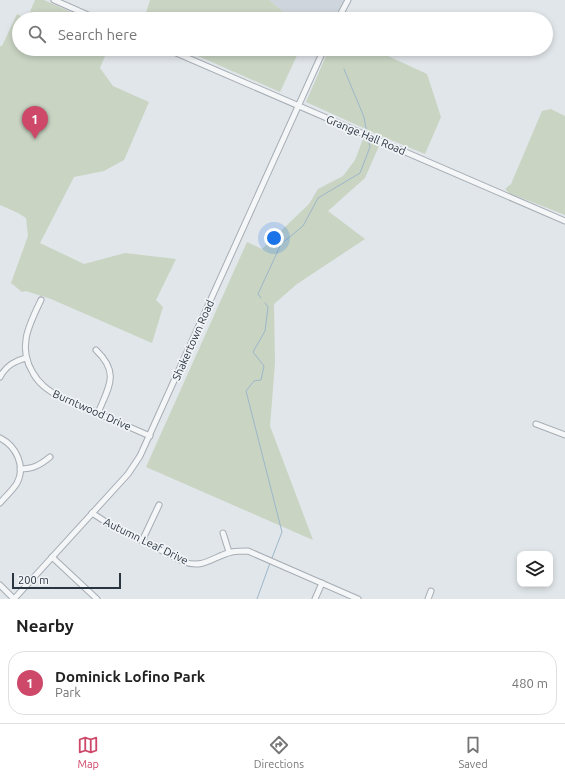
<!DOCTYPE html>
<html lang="en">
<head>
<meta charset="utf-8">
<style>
  body { margin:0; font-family:Ubuntu,sans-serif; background:#f2f2f2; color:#222 }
  .controls { position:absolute; right:12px; bottom:12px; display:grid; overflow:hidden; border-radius:8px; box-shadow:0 2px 6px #0003 }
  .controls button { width:36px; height:36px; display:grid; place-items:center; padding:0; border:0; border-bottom:1px solid #e0e0e0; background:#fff; color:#222; font:20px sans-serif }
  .scale { position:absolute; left:12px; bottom:10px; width:109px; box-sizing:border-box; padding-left:4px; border:2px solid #2a3542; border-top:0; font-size:11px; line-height:14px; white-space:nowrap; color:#2a3542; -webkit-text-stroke:3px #f1f4f7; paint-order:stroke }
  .you { position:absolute; left:274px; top:238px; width:14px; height:14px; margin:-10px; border:3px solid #fff; border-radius:50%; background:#1a73e8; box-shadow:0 0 0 6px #1a73e833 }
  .badge { display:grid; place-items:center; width:26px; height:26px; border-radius:50%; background:#cd4869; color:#fff; font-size:13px; font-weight:700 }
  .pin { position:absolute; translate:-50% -33px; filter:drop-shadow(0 1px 2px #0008) }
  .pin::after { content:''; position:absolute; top:21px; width:14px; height:12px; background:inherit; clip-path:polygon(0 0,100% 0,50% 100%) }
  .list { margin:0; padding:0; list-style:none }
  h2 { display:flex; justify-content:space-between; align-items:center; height:52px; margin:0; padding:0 16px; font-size:17px }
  h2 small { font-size:13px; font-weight:400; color:#767676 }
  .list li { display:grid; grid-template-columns:26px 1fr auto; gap:12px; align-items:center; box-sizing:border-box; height:64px; margin:0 8px 8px; padding:0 8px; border:1px solid #e0e0e0; border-radius:16px }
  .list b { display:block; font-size:15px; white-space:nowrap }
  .list p { margin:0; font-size:13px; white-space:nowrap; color:#767676 }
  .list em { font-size:13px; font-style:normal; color:#767676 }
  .icon { flex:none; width:22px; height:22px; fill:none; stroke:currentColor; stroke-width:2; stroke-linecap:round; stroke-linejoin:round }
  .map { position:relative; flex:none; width:565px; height:599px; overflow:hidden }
  .search { position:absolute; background:#fff; box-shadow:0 2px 6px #0003; left:12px; right:12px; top:12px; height:44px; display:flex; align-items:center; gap:10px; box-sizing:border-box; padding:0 14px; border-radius:22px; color:#767676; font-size:15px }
  .sheet { height:124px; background:#fff }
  nav { display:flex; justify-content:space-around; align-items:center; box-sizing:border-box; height:56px; border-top:1px solid #e0e0e0; background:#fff; font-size:11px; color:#767676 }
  nav a { display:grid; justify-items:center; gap:2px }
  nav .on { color:#cd4869 }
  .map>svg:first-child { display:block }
</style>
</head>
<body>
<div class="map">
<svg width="565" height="599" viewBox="0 0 565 599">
  <rect width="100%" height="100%" fill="#e1e6ea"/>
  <path fill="#cfd5dc" d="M269,0H348L338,19H292Z"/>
  <g fill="#c9d4c3">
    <path d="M35,0H44L87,19H19V49H108L100,68L113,86L149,102L124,160L104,171L74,177L40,243L84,264L125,253L176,259L156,300L163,307L152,343L51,299L26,291L22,292L11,283L28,236L26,218L18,213L0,205V46H2L17,14L27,19Z"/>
    <path d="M150,0H269L292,19H144Z"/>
    <path d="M182,49H300L280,92Z"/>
    <path d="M329,49H373L427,74L441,117L425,154L379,135L306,102Z"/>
    <path d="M551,109L565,116V215L509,193L505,189L511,184L542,111Z"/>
    <path d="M363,139L379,146L365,178L328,211L365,239L297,284L274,304L275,363L270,426L313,540L146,467L247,242L262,249L309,204L318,189L343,176L355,160Z"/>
  </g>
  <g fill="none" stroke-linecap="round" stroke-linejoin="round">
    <g stroke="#9db7c9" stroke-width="1">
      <path d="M344,69L364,117L367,134"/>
      <path d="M261,298L258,294L281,244L303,226L318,198L360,173L370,147L368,139"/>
      <path d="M265,303L268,307L265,331L253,352L264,366L261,380L254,381L246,391L282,532L272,558"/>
      <path d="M257,599L270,563"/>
    </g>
    <g stroke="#a6adb4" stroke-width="7">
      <g id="minor">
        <path d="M54,0L97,19"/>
        <path d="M338,19L348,0"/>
        <path d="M167,49L565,221"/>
        <path d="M41,300C29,325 17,347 33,373C39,384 48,390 58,396L150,436"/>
        <path d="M96,350C120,373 109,386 98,413"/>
        <path d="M0,377C6,366 14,361 26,358"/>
        <path d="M536,424L565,435"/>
        <path d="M0,438C16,446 26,466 17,483C13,490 5,497 0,503"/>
        <path d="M20,469C33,469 40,465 50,457"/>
        <path d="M92,513L109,524L184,562C205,569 213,556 232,552C237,551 243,551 248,551L358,599"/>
        <path d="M223,533L229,552"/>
        <path d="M142,541L159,505"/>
        <path d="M52,557L97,599"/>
        <path d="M0,585L14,599"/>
        <path d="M14,599L128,474L140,456L324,49"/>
        <path d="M315,599L322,583"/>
        <path d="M428,599L431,591"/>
      </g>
    </g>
    <use href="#minor" stroke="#f4f6f8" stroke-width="5"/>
  </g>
  <g text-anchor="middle" stroke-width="3.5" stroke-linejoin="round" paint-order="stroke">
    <g font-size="11" fill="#2a3542" stroke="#f1f4f7">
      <text transform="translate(366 135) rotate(23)" y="4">Grange Hall Road</text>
      <text transform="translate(193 340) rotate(-66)" y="4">Shakertown Road</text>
      <text transform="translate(92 410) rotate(24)" y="4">Burntwood Drive</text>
      <text transform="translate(146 541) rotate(26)" y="4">Autumn Leaf Drive</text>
    </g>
  </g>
</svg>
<div class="controls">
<button><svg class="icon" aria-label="layers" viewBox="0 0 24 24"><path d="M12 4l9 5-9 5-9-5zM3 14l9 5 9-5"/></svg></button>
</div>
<div class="scale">200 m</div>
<div class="you"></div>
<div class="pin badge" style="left:35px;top:139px">1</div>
<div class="search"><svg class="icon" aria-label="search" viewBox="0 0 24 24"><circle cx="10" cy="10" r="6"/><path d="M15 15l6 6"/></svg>Search here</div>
</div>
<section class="sheet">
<h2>Nearby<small></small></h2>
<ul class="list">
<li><span class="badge">1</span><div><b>Dominick Lofino Park</b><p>Park</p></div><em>480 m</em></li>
</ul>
</section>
<nav>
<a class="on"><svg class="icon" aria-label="map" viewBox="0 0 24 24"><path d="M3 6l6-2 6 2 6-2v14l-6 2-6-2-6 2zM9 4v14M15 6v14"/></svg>Map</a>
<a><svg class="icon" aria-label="directions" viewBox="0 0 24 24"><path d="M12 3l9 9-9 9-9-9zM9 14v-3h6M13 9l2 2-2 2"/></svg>Directions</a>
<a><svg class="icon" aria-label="saved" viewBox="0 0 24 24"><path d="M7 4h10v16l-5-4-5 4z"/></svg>Saved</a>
</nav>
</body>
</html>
